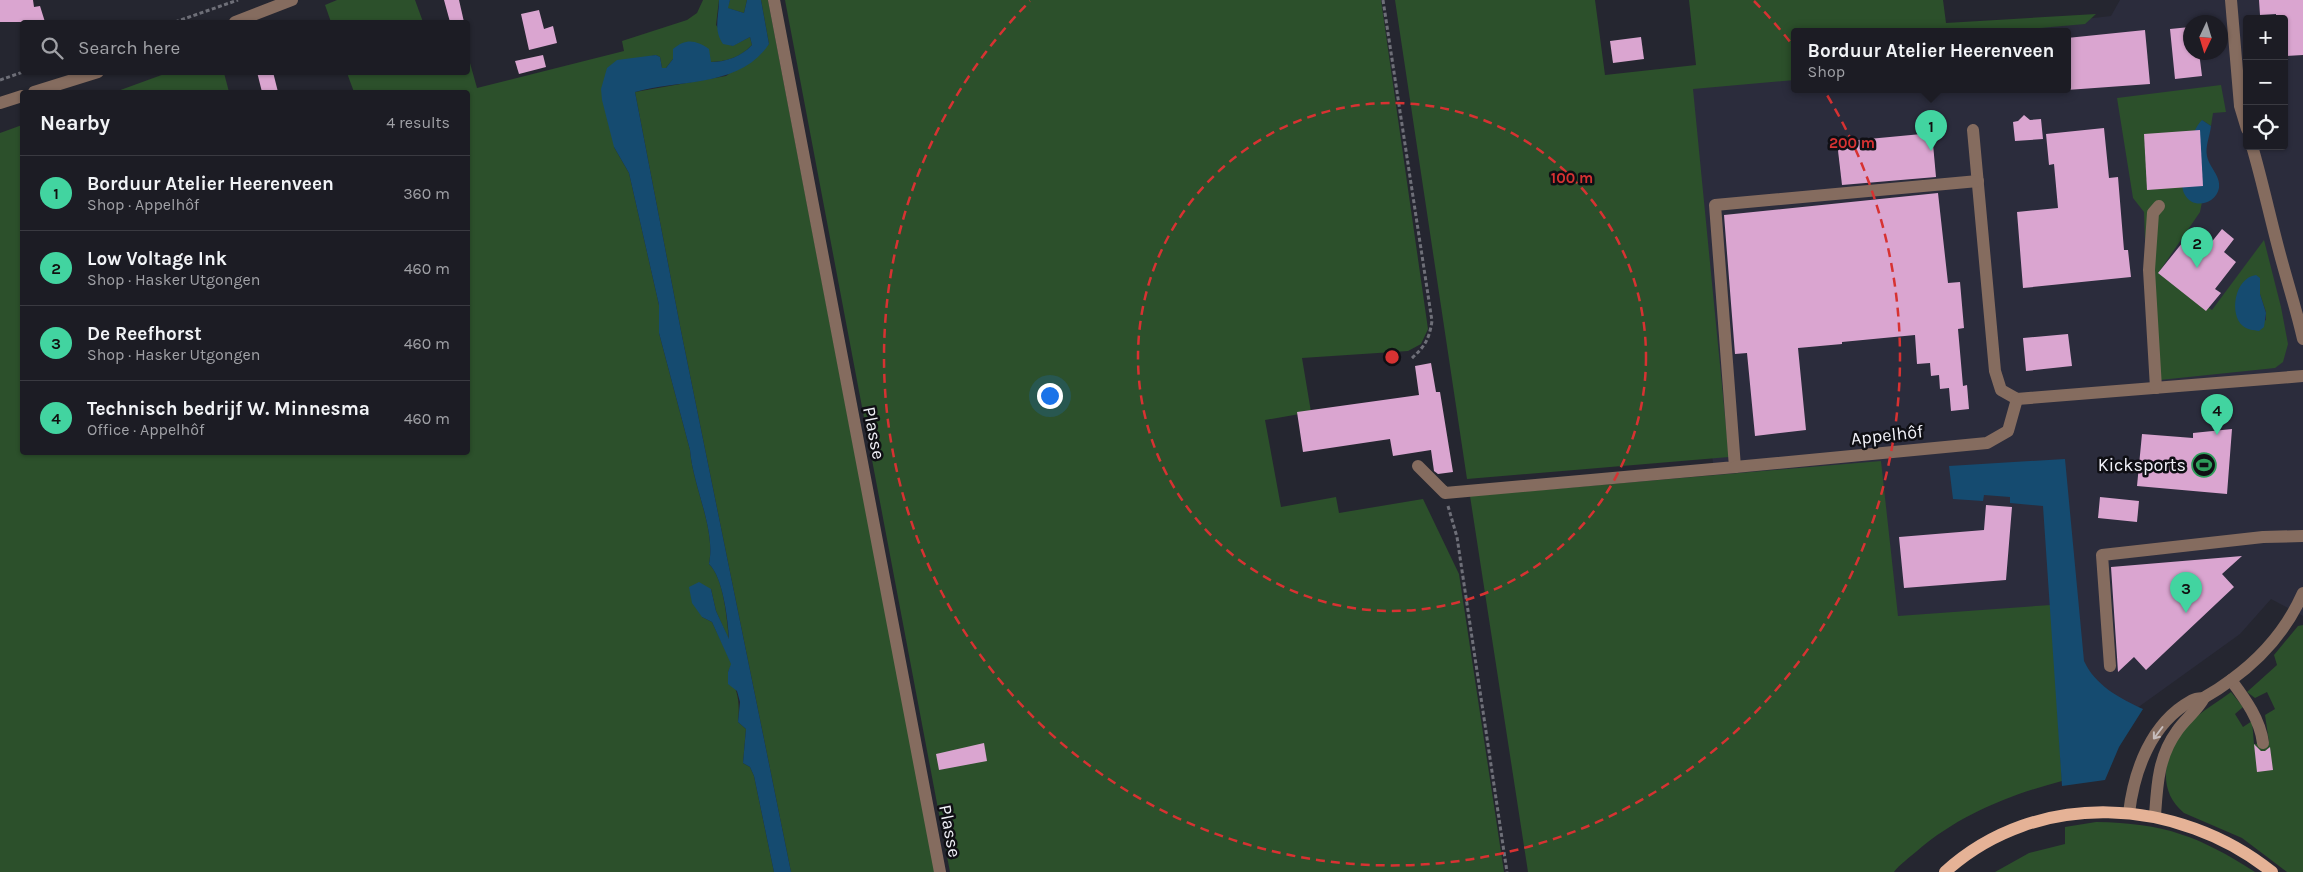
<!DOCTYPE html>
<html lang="en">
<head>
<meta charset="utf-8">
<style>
  body { margin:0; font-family:Karla,sans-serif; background:#292931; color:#f1f3f6 }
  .controls { position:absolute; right:15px; top:15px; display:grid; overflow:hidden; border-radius:5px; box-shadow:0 1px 4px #0004 }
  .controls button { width:45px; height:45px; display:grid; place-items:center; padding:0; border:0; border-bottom:1px solid #3a3a41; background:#1c1c24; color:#f1f3f6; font:25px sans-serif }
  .compass { position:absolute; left:2183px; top:15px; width:45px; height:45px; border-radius:50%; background:#1c1c24; box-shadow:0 1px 4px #0004; rotate:184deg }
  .you { position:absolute; left:1049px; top:395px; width:18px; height:18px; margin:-12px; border:4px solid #fff; border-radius:50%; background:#1a73e8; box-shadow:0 0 0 8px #1a73e833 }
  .badge { display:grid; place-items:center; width:32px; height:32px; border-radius:50%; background:#42d4a0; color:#111; font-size:16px; font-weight:700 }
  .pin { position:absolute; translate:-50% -41px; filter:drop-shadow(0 1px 2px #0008) }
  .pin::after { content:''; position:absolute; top:26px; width:18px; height:15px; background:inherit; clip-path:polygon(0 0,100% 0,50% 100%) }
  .popup { position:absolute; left:1791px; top:28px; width:280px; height:65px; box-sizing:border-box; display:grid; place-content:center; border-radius:5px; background:#1c1c24; filter:drop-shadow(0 1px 4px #0005); font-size:16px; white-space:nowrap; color:#a0a1a6 }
  .popup b { font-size:19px; color:#f1f3f6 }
  .popup::after { content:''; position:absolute; left:50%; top:100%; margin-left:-10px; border:10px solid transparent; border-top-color:#1c1c24 }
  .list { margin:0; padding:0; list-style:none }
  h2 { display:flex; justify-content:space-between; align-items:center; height:65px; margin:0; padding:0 20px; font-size:21px }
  h2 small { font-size:16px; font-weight:400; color:#a0a1a6 }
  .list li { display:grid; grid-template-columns:32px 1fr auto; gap:15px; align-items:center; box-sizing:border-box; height:75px; padding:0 20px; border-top:1px solid #3a3a41 }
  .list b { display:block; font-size:19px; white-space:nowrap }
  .list p { margin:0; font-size:16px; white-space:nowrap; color:#a0a1a6 }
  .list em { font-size:16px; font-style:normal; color:#a0a1a6 }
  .icon { flex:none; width:28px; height:28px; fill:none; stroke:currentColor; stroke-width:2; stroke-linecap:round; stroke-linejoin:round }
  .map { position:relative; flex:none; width:2303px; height:872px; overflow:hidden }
  .search { position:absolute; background:#1c1c24; box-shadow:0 1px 4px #0004; left:20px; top:20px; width:450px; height:55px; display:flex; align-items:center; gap:12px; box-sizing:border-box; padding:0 18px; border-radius:5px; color:#a0a1a6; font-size:19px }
  .panel { position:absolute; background:#1c1c24; box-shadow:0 1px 4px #0004; left:20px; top:90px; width:450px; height:365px; border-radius:5px }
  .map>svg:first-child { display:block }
</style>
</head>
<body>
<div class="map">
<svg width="2303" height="872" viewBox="0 0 2303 872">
  <rect width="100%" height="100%" fill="#252630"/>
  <path fill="#2b2c3c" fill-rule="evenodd" d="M2120,0H2303V616L2271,599L2240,634L2126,716L2070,673L2064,612L1891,625L1715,482L1671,75L1795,57V90H2067V32H1841L2005,28L2111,16ZM2247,19H2284V146H2247ZM2190,22H2220V52H2190Z"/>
  <g fill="#2c502b" fill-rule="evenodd">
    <path d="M337,0H415L423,22H331L325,5Z"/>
    <path d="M703,0H719L716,25L732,46L750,37L752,45C731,68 701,62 673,59L666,68H662L660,57L656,55L637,59L614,147L629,173L659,305V333L690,450C693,487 716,529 709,564C724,578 727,620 729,640L716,611L711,589L702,617L712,622L732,664L728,672C738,692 740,700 738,722L746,729L743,763L750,767L754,776L774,872H0V133L22,125V452H468V92H354L347,73L468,72V56L477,88L624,51L622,41L687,20L697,13Z"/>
    <path d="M730,0H747L744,13L727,8Z"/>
    <path d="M761,0H768L935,872H791L681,331L635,92L726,76L769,44Z"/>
    <path d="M785,0H1381L1428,329L1421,344L1408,351L1302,358L1311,412L1265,420L1281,507L1336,497L1339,513L1423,499L1459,574L1504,872H950Z"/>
    <path d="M1395,0H1595L1605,75L1696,65L1689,0H1943L1946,23L2096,14L2085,24L1998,32H1795V80L1693,89L1729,457L1467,479Z"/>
    <path d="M167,73H224L229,92H115Z"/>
    <path d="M2221,85L2226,112L2213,113L2211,126L2202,120L2197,203L2202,202L2200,212L2159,272L2212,310L2264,240L2281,307L2288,344L2283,362L2275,368L2150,381L2144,212L2133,198L2117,98ZM2260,278V294L2266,312V320L2250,329L2239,321Z"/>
    <path d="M1881,461L1898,616L2051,605L2062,781C2009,795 1959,815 1917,851C1909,858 1900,864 1894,872H1528L1470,496Z"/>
    <path d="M2303,625V872H2287L2242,838L2184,813C2151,786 2168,741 2196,717C2207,708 2219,701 2231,692L2243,707L2235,714L2243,727L2252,721L2254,744L2269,742L2265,715L2275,709L2267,692L2255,698L2247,692L2277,665L2274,655L2298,626Z"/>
    <path d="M2096,822C2164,823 2199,836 2255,872H1995L2029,853L2065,844V827Z"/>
  </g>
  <g fill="#154b70">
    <path d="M719,0H730L728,8L744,13L747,0H761L769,44C740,88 679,79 635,92L681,331L791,872H774L754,776L750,767L743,763L746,729L738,722L740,702L737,691L728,684V672L731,664L712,622L702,617L692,603L689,587L699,582L711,589L716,611L729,639C728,620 723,577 709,564C716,529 693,487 690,450L659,333V305L629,173L614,147L602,100L601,89L607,68L617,60L656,55L660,57L662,68H666L673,59V49C686,38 696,40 709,49L711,62C726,62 742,56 752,45L750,37L733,46L723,44C713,29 719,17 719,0Z"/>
    <path d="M2202,120L2211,126C2210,136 2205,146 2207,156C2209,167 2221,176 2219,188C2216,204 2193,210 2185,195C2176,181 2190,131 2202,120Z"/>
    <path d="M2256,275L2260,278V294L2266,313L2264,327L2259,331C2254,330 2247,330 2243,326C2229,315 2234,278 2256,275Z"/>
    <path d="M2065,459L2084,661C2095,685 2119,698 2143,709L2119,747L2105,780L2062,786L2043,506L2010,503V497L1984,495L1983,501L1953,499L1949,466Z"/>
  </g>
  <g fill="#daa5d0">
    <path d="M0,0H33L34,7L40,6L45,22H0Z"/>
    <path d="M444,0H459L464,22H450Z"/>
    <path d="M2259,0H2303V55L2284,56V19H2276V14L2260,15Z"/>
    <path d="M539,10L544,29L553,26L557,43L529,50L521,14Z"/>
    <path d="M2190,27V52H2199L2202,76L2175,79L2170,29Z"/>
    <path d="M2145,30L2150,84L2067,90V38Z"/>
    <path d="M1641,37L1644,59L1613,63L1610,41Z"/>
    <path d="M543,55L546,67L519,74L515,61Z"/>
    <path d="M257,72H273L278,92H262Z"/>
    <path d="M2024,115L2030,120L2041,119L2043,139L2015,141L2013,122L2018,121Z"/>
    <path d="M2104,128L2109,178L2118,177L2124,250H2128L2131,277L2023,288L2017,212L2058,208L2054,164L2049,165L2046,134Z"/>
    <path d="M2200,130L2203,186L2147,190L2144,134Z"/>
    <path d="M1932,133L1936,177L1842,185L1837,142Z"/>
    <path d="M1938,193L1948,283L1960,282L1964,328L1958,329L1963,386L1967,385L1969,409L1951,411L1949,388L1940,389L1939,375L1931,376L1930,363L1917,364L1915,335L1842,342V344L1798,348L1806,430L1755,436L1747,353L1735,354L1724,215Z"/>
    <path d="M2195,227L2202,254L2222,229L2234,239L2224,252L2236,262L2215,289L2221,293L2206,311L2158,273Z"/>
    <path d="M2068,334L2072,366L2026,371L2023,338Z"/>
    <path d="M1431,363L1436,392H1440L1453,472L1438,474L1434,471L1431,450L1393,456L1390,439L1303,452L1297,412L1419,395L1415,366Z"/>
    <path d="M2232,429L2227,494L2137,486L2142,434L2193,438V433Z"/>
    <path d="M2100,497L2139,501L2137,522L2098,518Z"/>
    <path d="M1986,505L2012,507L2006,580L1904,588L1899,537L1984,530Z"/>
    <path d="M2242,556L2222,574L2234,587L2146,670L2134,657L2118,672L2111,567Z"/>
    <path d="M984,743L987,761L939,770L936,754Z"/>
    <path d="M2254,744L2261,751H2265L2270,747L2273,770L2257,772Z"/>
  </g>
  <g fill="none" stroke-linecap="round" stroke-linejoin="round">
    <g stroke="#6e6f78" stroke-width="3" stroke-dasharray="4 2.5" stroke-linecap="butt">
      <path d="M1383,0L1432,321C1429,340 1425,346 1411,359"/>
      <path d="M175,22L238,0"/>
      <path d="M0,80L23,72"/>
      <path d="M1448,506L1457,537L1507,872"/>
    </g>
    <g stroke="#856c5f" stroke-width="12">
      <path d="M774,0L940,872"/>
      <path d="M2231,0L2240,106L2247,129"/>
      <path d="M235,22L292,0"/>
      <path d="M34,92L98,72"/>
      <path d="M0,103L22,96"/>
      <path d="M1973,130L1995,371L2001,390L2017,399L2303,376"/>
      <path d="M2252,146C2262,180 2269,213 2278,247C2286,278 2296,308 2303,339"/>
      <path d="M2156,388L2149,270L2153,213L2159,206"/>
      <path d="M1418,466L1445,493L1735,467L1715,205L1978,181"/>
      <path d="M1735,467L1987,443L2008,431L2017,399"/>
      <path d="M2110,666L2102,555L2263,537L2303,536"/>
      <path d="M2231,680C2245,699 2260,719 2263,743"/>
      <path d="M2129,813C2134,771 2151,723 2191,701C2195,698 2201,699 2205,697C2214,692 2223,686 2231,680C2263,657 2287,629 2303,593"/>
      <path d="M2155,816C2157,786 2158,757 2177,731C2185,719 2197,711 2204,698"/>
    </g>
    <path stroke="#e5b296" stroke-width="12" d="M1945,872C2037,788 2179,797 2272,872"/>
  </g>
  <defs><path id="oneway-shaft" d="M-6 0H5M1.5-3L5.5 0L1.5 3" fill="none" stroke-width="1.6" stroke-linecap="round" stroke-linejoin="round" transform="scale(1.25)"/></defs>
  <use stroke="#c6bcbb" href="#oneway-shaft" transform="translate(2158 733) rotate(127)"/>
  <g fill="none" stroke="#d73232" stroke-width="2.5" stroke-dasharray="9 6">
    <circle cx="1392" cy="357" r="254"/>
    <path d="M1754 1A508 508 0 1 1 1030 1"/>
  </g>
  <defs>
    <g id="stadium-ring" transform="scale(1.25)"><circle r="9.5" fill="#0f0f14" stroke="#2e9e5b" stroke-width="1.5"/><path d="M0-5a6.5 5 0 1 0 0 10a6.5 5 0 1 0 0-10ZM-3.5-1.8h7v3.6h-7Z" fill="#2e9e5b"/></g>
  </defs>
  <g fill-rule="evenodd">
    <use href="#stadium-ring" x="2204" y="465"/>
  </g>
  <g text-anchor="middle" stroke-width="5" stroke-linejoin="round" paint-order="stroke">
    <g font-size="18" fill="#f2f2f9" stroke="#0f0f14">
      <text transform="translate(874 433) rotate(79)" y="6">Plasse</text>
      <text transform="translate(1887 435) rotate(-6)" y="6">Appelhôf</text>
      <text transform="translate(950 831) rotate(79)" y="6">Plasse</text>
    </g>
    <g font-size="18" fill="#f2f2f9" stroke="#0f0f14" text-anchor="end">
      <text x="2186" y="471">Kicksports</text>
    </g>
  </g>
  <circle cx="1392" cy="357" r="8" fill="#d73232" stroke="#0f0f14" stroke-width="2.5"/>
  <g font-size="15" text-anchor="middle" font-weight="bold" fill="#d73232" stroke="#0f0f14" stroke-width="5" stroke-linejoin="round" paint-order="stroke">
    <text x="1852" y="148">200 m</text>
    <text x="1572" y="183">100 m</text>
  </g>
</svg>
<div class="controls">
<button>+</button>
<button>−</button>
<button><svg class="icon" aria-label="locate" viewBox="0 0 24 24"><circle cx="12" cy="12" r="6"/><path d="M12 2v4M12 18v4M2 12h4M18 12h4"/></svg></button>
</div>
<svg class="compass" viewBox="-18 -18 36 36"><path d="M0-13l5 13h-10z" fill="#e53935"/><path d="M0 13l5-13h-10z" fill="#a0a1a6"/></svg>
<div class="you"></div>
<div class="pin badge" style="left:1931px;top:151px">1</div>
<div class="popup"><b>Borduur Atelier Heerenveen</b>Shop</div>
<div class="pin badge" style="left:2197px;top:268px">2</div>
<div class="pin badge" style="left:2186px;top:613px">3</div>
<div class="pin badge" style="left:2217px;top:435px">4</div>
<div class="search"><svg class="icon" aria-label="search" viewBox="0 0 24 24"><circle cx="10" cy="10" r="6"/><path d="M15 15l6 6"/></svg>Search here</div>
<section class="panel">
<h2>Nearby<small>4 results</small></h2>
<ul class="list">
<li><span class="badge">1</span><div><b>Borduur Atelier Heerenveen</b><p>Shop · Appelhôf</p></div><em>360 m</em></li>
<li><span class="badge">2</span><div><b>Low Voltage Ink</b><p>Shop · Hasker Utgongen</p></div><em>460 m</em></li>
<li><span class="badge">3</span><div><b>De Reefhorst</b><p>Shop · Hasker Utgongen</p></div><em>460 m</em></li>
<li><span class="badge">4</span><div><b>Technisch bedrijf W. Minnesma</b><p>Office · Appelhôf</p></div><em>460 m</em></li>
</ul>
</section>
</div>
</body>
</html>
